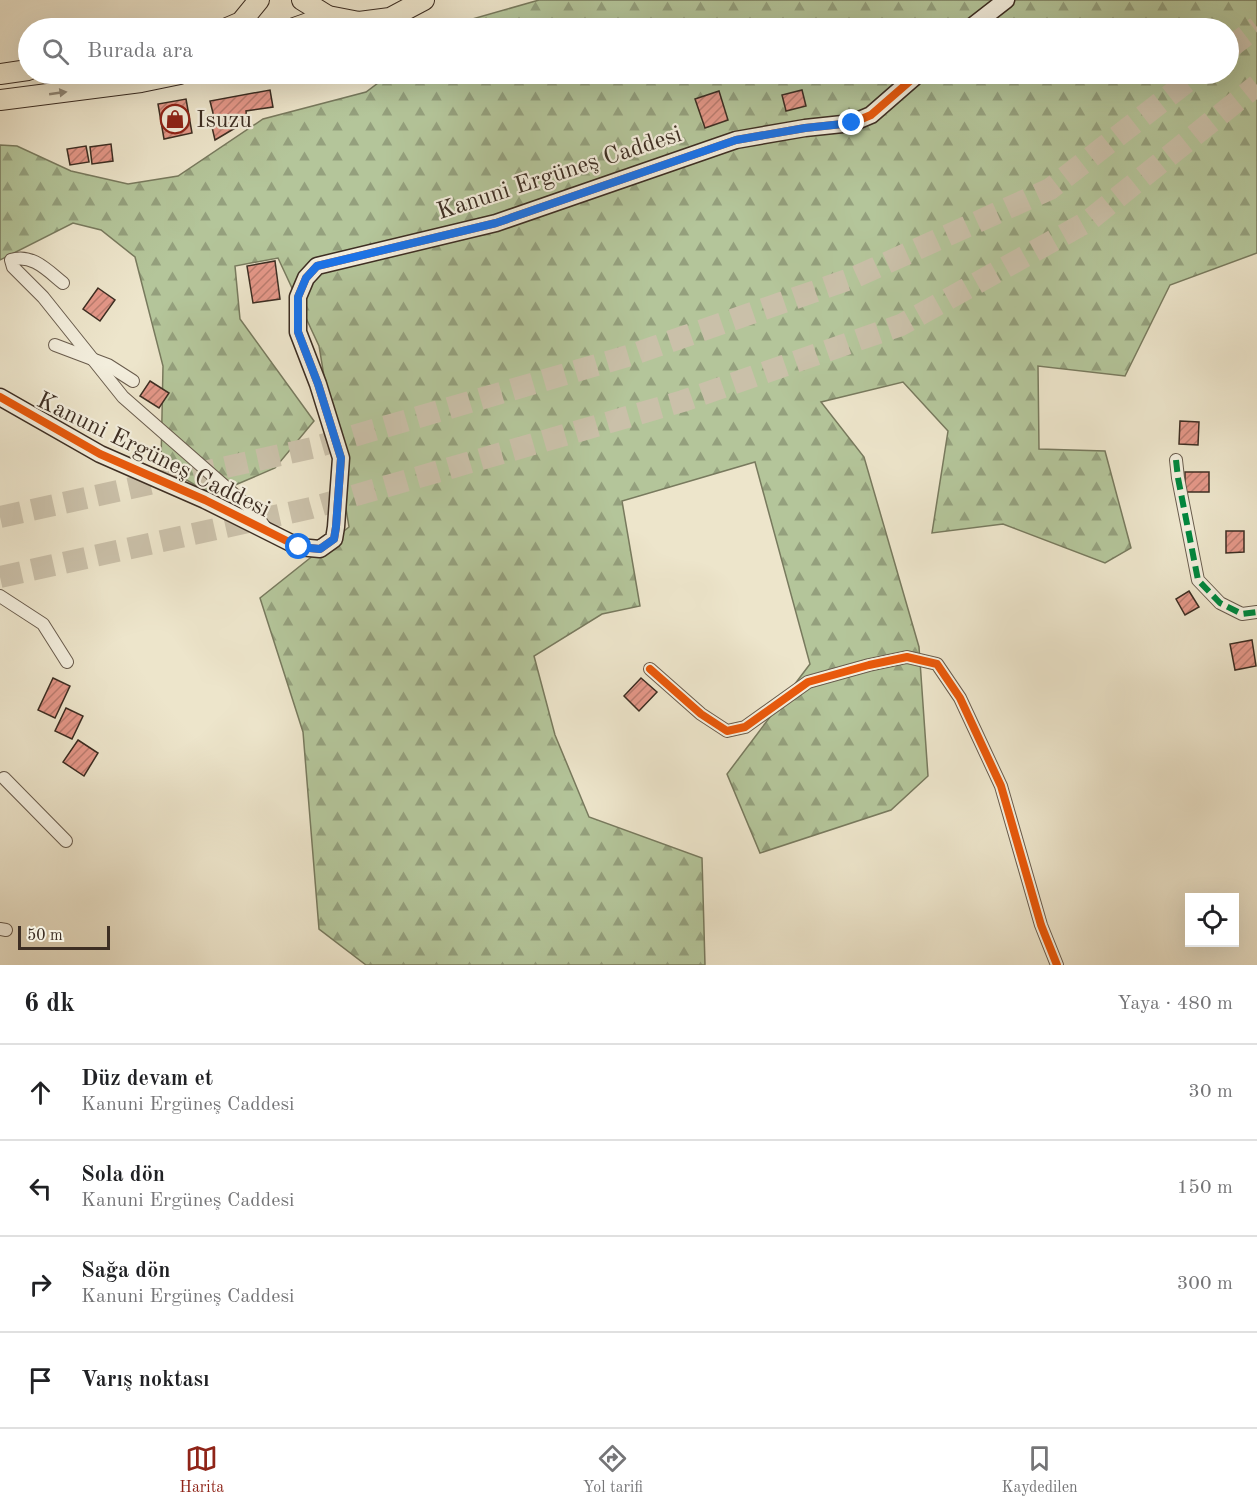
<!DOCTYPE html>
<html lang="tr">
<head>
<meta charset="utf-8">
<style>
  body { margin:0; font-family:"Old Standard TT",serif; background:#f2f2f2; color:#202124 }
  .controls { position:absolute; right:18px; bottom:18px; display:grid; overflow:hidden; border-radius:0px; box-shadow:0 6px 24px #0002 }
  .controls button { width:54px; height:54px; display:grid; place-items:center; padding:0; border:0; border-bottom:2px solid #e0e0e0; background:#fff; color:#202124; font:30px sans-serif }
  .scale { position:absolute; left:18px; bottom:15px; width:92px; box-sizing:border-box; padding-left:6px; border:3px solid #3d2e23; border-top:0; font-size:16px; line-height:21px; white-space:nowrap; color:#3d2e23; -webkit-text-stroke:4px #f3eedd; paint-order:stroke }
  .stop { position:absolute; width:18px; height:18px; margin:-14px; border:4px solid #1a73e8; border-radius:50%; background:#fff }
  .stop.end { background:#1a73e8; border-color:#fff; box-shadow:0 2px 6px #0008 }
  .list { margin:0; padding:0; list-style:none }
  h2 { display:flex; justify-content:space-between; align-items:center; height:78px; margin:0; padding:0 24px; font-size:26px }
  h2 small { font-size:20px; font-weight:400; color:#757577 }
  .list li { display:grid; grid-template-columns:39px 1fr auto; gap:18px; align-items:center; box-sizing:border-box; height:96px; padding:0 24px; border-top:2px solid #e0e0e0 }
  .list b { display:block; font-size:22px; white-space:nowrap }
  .list p { margin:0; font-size:20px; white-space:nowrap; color:#757577 }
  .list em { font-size:20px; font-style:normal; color:#757577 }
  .icon { flex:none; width:33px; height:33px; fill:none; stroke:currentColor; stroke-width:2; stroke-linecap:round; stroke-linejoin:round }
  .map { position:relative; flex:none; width:1257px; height:965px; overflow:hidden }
  .search { position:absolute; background:#fff; box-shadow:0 6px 24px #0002; left:18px; right:18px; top:18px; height:66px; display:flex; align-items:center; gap:15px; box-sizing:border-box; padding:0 21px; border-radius:33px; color:#757577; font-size:22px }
  .sheet { height:462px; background:#fff }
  nav { display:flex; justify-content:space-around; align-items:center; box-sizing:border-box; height:84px; border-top:2px solid #e0e0e0; background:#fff; font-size:16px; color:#757577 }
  nav a { display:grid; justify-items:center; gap:3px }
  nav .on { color:#8f2418 }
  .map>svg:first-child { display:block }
</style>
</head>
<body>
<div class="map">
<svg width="1257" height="965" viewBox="0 0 1257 965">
  <defs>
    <pattern id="forest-firs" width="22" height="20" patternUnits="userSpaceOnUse" patternTransform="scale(1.5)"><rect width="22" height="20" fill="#b4c59a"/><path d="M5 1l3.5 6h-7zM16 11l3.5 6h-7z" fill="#94a07d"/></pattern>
    <pattern id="building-hatch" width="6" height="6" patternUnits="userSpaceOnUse" patternTransform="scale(1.5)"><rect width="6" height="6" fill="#e49788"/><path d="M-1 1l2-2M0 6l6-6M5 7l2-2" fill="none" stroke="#ba7c6f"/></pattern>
  </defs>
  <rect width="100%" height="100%" fill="#ede5cb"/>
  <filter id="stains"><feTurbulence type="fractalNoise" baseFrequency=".00333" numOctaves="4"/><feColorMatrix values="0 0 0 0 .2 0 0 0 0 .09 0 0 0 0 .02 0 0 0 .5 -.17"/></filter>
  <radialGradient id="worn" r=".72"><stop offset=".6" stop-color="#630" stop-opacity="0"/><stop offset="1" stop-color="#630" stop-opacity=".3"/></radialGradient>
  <path fill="url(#forest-firs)" stroke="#787a5e" stroke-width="1.5" d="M539,0H1257V253L1170,285L1125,376L1038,366L1039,449L1105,451L1131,548L1105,563L1003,524L932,533L948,431L903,382L821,402L864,457L919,647L928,776L891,810L760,853L727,774L810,664L755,462L622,501L640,606L602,614L534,656L555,735L589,817L702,858L705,965H366L319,929L303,732L260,598L349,527L319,346L278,258L235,266L240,319L314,421L275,468L212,495L161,465L163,366L135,257L101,230L73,223L0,260V145L17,146L71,171L128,184L178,176L263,119L366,92L390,74H1228V28H449L455,24Z"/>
  <g fill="url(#building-hatch)" stroke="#3d2e23" stroke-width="1.5">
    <path d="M270,90L273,107L246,111L247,121L215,140L211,123L215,121L210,101Z"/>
    <path d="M802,90L806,106L786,111L782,95Z"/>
    <path d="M719,91L728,120L705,128L695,99Z"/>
    <path d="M186,99L192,133L164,139L158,104Z"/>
    <path d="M111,144L113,161L92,164L90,147Z"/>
    <path d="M86,146L89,162L70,165L67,149Z"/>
    <path d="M275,261L280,299L253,303L247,266Z"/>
    <path d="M98,288L115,300L100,321L83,309Z"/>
    <path d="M150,381L169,393L159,408L140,396Z"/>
    <path d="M1180,421L1199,422L1198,445L1179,444Z"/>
    <rect x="1185" y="472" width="24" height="20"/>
    <path d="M1226,531H1244V552L1226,553Z"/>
    <path d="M1189,591L1199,607L1185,615L1176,599Z"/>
    <path d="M1252,640L1256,666L1235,670L1230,644Z"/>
    <path d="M53,678L70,686L55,718L38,710Z"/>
    <path d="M641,678L657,692L639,711L624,696Z"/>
    <path d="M66,708L83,716L72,739L55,731Z"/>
    <path d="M78,740L98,753L84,776L63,762Z"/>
  </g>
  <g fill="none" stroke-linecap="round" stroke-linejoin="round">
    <g stroke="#cac0a9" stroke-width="22" stroke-dasharray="22 11" stroke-linecap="butt">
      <path d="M1228,49L1257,27"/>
      <path d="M0,517L312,448L631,355L853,278L1050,189L1197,74"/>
      <path d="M0,577L311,508L683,401L901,325L1087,222L1257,85"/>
    </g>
    <g stroke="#695c4d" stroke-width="14">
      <g id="street">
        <path d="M63,283C48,271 32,253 11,260L13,267L43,297L123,397L253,511L267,530"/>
        <path d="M55,345L108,365L133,381"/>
        <path d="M1176,460L1178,478L1198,580L1220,603L1242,614L1257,612"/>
        <path d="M0,596L43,624L67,662"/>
        <path d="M650,669L701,714L727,731L745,727L808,682L869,665L907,657L937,664L960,698L1001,786L1041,925L1057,965"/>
        <path d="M4,778L66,841"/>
        <path d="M0,929L6,930"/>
      </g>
    </g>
    <g stroke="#3d2e23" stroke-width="19">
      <g id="secondary">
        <path d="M970,28L1006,0"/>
        <path d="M0,397L100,454L205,500L299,547L320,549L334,539L336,527L341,458L318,384L298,332V297L306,278L317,266L496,223L736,140L805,128L852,123L871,115L918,74"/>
      </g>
    </g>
    <g stroke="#3d2e23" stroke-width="22">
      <g id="primary">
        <path d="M302,0L328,16L359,22L390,18L424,0"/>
        <path d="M227,28L241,22L259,0"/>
        <path d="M294,28L328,16"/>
        <path d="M0,74L28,70"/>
        <path d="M0,100L141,82L180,74"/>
      </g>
    </g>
    <use href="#street" stroke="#f3eedd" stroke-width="12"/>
    <use href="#secondary" stroke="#f3eedd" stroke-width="16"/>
    <use href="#primary" stroke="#ede5cb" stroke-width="20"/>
    <path stroke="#00873e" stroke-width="6" stroke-dasharray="12 6" stroke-linecap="butt" d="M1176,460L1178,478L1198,580L1220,603L1242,614L1257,612"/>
    <g stroke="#f3eedd" stroke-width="11">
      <g id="cycleway">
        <path d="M0,397L100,454L205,500L299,547L320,549L334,539L336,527L341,458L318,384L298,332V297L306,278L317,266L496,223L736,140L805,128L852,123L871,115L918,74"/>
        <path d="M650,669L701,714L727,731L745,727L808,682L869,665L907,657L937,664L960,698L1001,786L1041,925L1057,965"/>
      </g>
    </g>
    <use href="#cycleway" stroke="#e8590c" stroke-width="8"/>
  </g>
  <defs><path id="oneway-solid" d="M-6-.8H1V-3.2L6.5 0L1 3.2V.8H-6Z" transform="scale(1.5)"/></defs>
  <use fill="#958a77" href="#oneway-solid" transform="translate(58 93) rotate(-8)"/>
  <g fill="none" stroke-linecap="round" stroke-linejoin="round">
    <path stroke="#1a73e8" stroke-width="8" d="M299,547L320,549L334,539L336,527L341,458L318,384L298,332V297L306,278L317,266L496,223L736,140L805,128L852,123"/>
  </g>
  <defs>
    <g id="shop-ring" transform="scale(1.5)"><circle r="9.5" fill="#f3eedd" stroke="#8f2418" stroke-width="1.5"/><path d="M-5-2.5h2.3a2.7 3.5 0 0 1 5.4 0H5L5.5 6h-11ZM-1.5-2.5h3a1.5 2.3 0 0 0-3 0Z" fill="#8f2418"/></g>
  </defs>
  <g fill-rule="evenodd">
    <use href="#shop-ring" x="175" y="119"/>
  </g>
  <g text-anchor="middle" stroke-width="4.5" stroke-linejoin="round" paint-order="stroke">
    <g font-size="24" fill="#3d2e23" stroke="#f3eedd" text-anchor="start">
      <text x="196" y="127">Isuzu</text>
    </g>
    <g font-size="24" fill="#3d2e23" stroke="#f3eedd">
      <text transform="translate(559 172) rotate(-18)" y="8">Kanuni Ergüneş Caddesi</text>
      <text transform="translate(154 454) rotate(26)" y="8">Kanuni Ergüneş Caddesi</text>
    </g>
  </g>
  <rect width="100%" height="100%" filter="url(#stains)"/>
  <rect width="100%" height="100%" fill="url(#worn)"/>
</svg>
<div class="controls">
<button><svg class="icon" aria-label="locate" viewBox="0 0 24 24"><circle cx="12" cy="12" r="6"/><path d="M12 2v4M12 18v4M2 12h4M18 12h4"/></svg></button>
</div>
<div class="scale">50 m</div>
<div class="stop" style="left:299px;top:547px"></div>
<div class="stop end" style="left:852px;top:123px"></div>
<div class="search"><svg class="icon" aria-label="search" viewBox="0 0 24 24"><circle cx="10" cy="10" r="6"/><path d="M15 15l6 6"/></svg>Burada ara</div>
</div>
<section class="sheet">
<h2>6 dk<small>Yaya · 480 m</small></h2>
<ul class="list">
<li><svg class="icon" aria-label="ahead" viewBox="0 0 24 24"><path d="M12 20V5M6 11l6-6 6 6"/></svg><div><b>Düz devam et</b><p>Kanuni Ergüneş Caddesi</p></div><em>30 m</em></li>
<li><svg class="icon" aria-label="left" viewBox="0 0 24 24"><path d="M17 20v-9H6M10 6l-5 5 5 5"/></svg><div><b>Sola dön</b><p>Kanuni Ergüneş Caddesi</p></div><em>150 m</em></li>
<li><svg class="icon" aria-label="right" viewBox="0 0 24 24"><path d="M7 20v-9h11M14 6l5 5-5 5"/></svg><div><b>Sağa dön</b><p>Kanuni Ergüneş Caddesi</p></div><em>300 m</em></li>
<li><svg class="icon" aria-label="arrive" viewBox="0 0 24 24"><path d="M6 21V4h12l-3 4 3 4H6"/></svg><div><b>Varış noktası</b></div></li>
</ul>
</section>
<nav>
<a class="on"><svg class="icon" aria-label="map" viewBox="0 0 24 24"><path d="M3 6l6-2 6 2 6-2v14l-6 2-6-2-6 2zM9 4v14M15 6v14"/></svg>Harita</a>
<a><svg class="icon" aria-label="directions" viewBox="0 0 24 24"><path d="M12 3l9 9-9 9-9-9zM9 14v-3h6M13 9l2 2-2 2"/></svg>Yol tarifi</a>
<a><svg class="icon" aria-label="saved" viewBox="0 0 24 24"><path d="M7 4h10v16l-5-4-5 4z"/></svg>Kaydedilen</a>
</nav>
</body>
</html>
